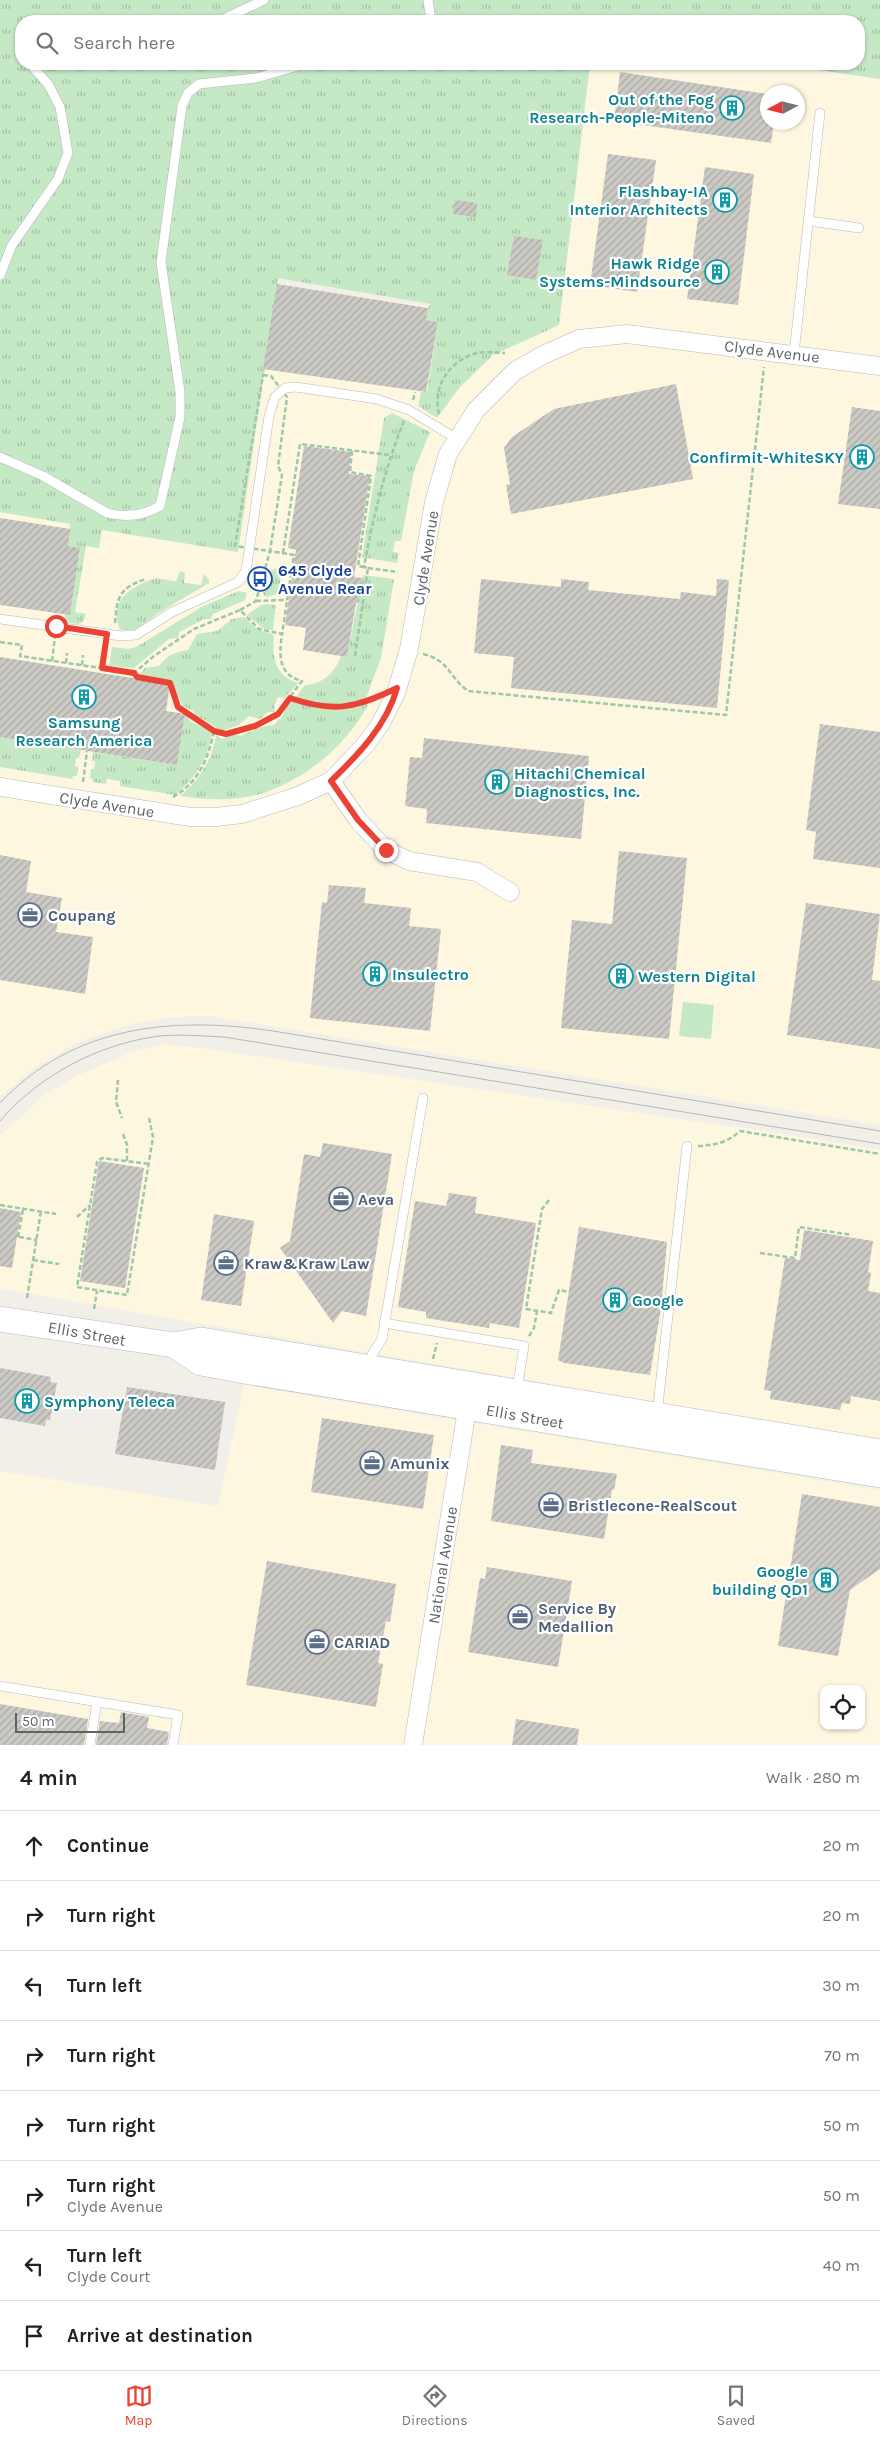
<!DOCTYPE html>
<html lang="en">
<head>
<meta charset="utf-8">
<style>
  body { margin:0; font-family:Karla,sans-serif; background:#f2f2f2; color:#202124 }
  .controls { position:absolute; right:15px; bottom:15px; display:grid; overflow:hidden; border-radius:10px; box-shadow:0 1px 4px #0004 }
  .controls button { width:45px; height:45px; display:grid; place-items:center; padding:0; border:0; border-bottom:1px solid #e0e0e0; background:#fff; color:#202124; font:25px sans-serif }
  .compass { position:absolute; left:760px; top:85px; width:45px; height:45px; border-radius:50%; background:#fff; box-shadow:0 1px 4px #0004; rotate:263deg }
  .scale { position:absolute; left:15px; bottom:12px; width:110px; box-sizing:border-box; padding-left:5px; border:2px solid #5f6368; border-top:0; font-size:14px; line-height:18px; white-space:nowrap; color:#5f6368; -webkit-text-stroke:4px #fff; paint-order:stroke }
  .stop { position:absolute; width:15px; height:15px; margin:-11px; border:4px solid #ea4335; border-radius:50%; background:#fff }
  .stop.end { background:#ea4335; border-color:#fff; box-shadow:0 1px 5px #0008 }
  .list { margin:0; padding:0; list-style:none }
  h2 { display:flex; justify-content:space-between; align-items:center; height:65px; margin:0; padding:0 20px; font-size:21px }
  h2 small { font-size:16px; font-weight:400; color:#757577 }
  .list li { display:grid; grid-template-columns:32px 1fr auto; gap:15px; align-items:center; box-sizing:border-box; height:70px; padding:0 20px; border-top:1px solid #e0e0e0 }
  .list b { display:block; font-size:19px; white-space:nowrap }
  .list p { margin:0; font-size:16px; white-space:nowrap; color:#757577 }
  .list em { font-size:16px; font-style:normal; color:#757577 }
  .icon { flex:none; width:28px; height:28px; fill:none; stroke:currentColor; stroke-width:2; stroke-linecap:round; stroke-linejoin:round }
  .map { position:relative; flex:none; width:880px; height:1745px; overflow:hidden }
  .search { position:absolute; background:#fff; box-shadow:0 1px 4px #0004; left:15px; right:15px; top:15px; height:55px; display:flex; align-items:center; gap:12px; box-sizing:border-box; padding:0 18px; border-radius:20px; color:#757577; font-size:19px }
  .sheet { height:625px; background:#fff }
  nav { display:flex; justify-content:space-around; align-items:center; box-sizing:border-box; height:70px; border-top:1px solid #e0e0e0; background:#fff; font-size:14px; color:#757577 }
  nav a { display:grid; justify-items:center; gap:2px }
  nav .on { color:#ea4335 }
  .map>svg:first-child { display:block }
</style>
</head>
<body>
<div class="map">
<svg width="880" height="1745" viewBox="0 0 880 1745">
  <defs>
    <pattern id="grass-tufts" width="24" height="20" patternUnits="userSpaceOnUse" patternTransform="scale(1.25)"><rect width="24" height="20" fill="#c5e8c5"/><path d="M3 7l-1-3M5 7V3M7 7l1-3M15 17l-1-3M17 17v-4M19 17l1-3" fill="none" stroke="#a3c0a4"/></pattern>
    <pattern id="building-hatch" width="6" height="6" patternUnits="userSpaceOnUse" patternTransform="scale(1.25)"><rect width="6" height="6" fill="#cccac5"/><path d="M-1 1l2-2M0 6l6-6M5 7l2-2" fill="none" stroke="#a9a8a4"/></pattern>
  </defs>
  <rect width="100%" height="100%" fill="#f1efe8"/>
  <g fill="#fef7e0" fill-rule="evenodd">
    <path d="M590,64H777L880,79V1125L209,1016L174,1017L140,1022L106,1032L75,1044L40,1064L0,1096V511L254,434L277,285L559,325ZM768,92H798V122H768Z"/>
    <path d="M163,1044L208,1049L733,1127L734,1126L880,1150V1441L2,1289L0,1288V1136L42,1097L72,1078L130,1053Z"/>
    <path d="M244,1385L880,1490V1745H0V1471L218,1506ZM824,1689H861V1726H824Z"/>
  </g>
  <g fill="url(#grass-tufts)">
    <path d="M0,0H880V79L777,64H859V21H21V64H590L559,325L493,355L460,387L437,418L418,406L421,392H427L438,322L426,320L428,308L431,304L278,278L238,552L102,530L99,548L86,546L75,612L86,614L83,622L78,624L64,622L65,614L70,615L80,548L68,546L70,524L0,512Z"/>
    <path d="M392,413L430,432L414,471L401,541H395L393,552L399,553L397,563L362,557L384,418Z"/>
    <path d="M276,568L282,570L278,594L266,597L263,594C261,583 266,573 276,568Z"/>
    <path d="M180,571L185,573L184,583L201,585L204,574L209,580V583L160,612L135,630H120C109,600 129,588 153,579C158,577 170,581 176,581Z"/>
    <path d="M363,575L394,579L381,658L366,698C342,709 319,706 295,698L305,685C323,684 335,673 341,656L347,657Z"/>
    <path d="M239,591L247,593L245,600L213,614L211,619H204L179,632L178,638L169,639L134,668L109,666L112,647L129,649L138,646L203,606Z"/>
    <path d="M268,604L276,605L273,630L264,629L247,615L261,605Z"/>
    <path d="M244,617L257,629L274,635C272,656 274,676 298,683L285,698L278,697L274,706L275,712H268L260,719L249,716L239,725L222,731L203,719L196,717L193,711L183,706L169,681L138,676L145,668L159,666C171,652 171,654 188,650L197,634L217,631L232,619Z"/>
    <path d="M293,701C319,710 340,712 366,703L368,705C347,745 304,781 260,794C234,801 206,800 180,796C200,780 212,760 216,735L222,739L234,734L240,736L261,727L274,725L283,715L286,707Z"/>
    <path d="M185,714L191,722L205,728L212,734C207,761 195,778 175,795L120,786V781L107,779L106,784L93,782V779L90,778L91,769H94L95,761H92L93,752L177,765Z"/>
    <path d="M0,737L81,750L79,758H76L75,766L78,767L77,776H73L72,779L0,767Z"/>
  </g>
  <path fill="#c5e8c5" d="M683,1002L714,1005L711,1039L679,1036Z"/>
  <g fill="url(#building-hatch)">
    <path d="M620,72L768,94V122H774L771,143L614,121Z"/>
    <path d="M608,154L656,160L637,292L590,285Z"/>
    <path d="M705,167L754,174L738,305L687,299Z"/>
    <path d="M455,200L477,203L476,217L453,214Z"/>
    <path d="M514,236L543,240L536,280L507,275Z"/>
    <path d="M277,284L428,308L426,320L438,322L426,392L263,369Z"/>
    <path d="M676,384L693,479L511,514L506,485L510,484L504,448L512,437L554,409Z"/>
    <path d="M852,407L880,411V509L838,504Z"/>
    <path d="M304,446L351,452L349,474L370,476L354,577L363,578L359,602L356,603L347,657L303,650L306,628L285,625L296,550L288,548Z"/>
    <path d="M0,518L70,529L68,546L80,548L70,615L0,605Z"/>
    <path d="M481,579L561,587V579L589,582L588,590L680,599L681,592L716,596L717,579L729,580L717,708L511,688L514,657L474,653Z"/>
    <path d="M0,657L170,684L166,711L185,714L177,765L0,737Z"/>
    <path d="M820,724L880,732V868L813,859L816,832L806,830Z"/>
    <path d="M424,738L589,756L581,839L426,823L427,809L405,806L410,757L422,758Z"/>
    <path d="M619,851L687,858L669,1039L561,1028L572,920L612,924Z"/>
    <path d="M0,855L31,861L26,892L62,898L56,932L93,937L85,994L0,980Z"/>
    <path d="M329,885L366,888L364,903L411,908L409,926L441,929L430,1031L310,1018L322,902L327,903Z"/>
    <path d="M806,903L880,914L872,980L880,981V1049L787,1035Z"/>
    <path d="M323,1143L392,1154L366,1316L342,1311L333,1323L280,1248L290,1241L304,1154L320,1157Z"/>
    <path d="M99,1161L144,1168L125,1288L80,1281Z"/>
    <path d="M449,1193L477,1197L475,1213L536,1223L519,1328L490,1323L489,1328L426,1318V1312L398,1307L415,1201L446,1206Z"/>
    <path d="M0,1208L21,1212L12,1268L0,1266Z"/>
    <path d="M214,1214L254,1221L241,1306L201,1300Z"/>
    <path d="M579,1227L667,1242L661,1308L650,1375L564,1363L558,1360Z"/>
    <path d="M804,1230L873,1241L868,1272L871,1273L868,1291L880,1293V1401L851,1396L850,1404L842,1403L840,1410L770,1399L771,1391L764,1390L785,1258L800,1260Z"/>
    <path d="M0,1368L51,1377L50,1382L57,1383L50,1420H46L45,1426L0,1418Z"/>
    <path d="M127,1387L225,1402L215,1470L115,1454Z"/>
    <path d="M322,1418L434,1435L423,1509L311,1492Z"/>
    <path d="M501,1445L533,1450L531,1463L617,1474L614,1490L612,1489L604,1539L491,1521Z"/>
    <path d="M802,1494L880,1507V1569L850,1590L838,1656L778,1646Z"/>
    <path d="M267,1561L396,1584L390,1622L386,1621L378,1663L383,1664L376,1707L246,1685Z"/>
    <path d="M487,1567L572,1581L558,1667L468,1652L480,1578L485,1579Z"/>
    <path d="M0,1704L88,1719L84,1745H0Z"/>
    <path d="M121,1712L149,1717L147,1728L169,1732L167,1745H96L100,1721L119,1723Z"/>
    <path d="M516,1719L579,1729L577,1745H512Z"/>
  </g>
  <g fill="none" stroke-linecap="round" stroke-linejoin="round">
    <g stroke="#b5b8bc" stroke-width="10">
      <g id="service">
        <path d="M428,0L431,21"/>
        <path d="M219,21L264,0"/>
        <path d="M809,221L859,228"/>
        <path d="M0,275L12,245L58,179L68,153L60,107L48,84L30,64"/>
        <path d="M794,354L820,113"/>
        <path d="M0,457L43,476L107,513C126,518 143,516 160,506L180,417V392L161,262L182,106L188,93L199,84L256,78L305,64"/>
        <path d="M0,619L121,636L136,635L172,612L238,582L246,571L269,416L275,397L285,388L296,387L377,399L409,410L457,439"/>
        <path d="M384,1323L524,1346L517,1389"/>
        <path d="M370,1367L372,1355L382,1339L423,1098"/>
        <path d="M657,1414L687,1146"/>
        <path d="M0,1686L178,1715L173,1745"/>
        <path d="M90,1745L97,1702"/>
      </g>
    </g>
    <g stroke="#b5b8bc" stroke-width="19">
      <g id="minor">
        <path d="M331,781L358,820L386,850L409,861L477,872L510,892"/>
        <path d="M0,787L190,817H216L242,814L298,796L331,781L367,743L381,723L396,693L409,649L434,502L448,454L476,410L515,371L543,355L579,339L627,334L880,366"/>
        <path d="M413,1745L469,1397"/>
      </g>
    </g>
    <g stroke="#b6babf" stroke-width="26">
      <g id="secondary">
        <path d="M0,1319L174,1345L201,1340L880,1452"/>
        <path d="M174,1345L201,1363L239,1370L880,1475"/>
      </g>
    </g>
    <g stroke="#9cc7a9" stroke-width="2.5" stroke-dasharray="5 2.5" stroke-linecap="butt">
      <path d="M263,375L271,376L287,397L278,466L282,475L270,551L235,546Z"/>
      <path d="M413,400L415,392"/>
      <path d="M439,414C432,386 450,360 477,353C486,351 497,353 505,353"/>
      <path d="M352,451L350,472L371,476L358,566L364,567"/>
      <path d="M283,553L300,444L390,455"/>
      <path d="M368,568L398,572"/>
      <path d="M256,601L287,600"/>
      <path d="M240,610L256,601L270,551L294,555L282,634"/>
      <path d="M115,623C117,597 119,588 146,579"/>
      <path d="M0,642L22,645L20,656L134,673L137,677L170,683L178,707L214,731L226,733L255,726L278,713L302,681C278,675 279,655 282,634L259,629L240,610L194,629L154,656L134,673"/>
      <path d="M423,654C449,660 449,677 468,691L726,715L764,367"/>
      <path d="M355,656L368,568L364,567C373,517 385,468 404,421"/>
      <path d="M52,661L55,637"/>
      <path d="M66,663L67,653"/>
      <path d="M82,665L83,655"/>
      <path d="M102,668L105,645"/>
      <path d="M290,698C319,708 347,712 376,699"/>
      <path d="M83,782L87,751"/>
      <path d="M173,797C199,782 208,759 214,731"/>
      <path d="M118,1080L116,1102L122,1118"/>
      <path d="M149,1118L153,1137L127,1295L77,1287L97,1162L102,1158L149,1164"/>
      <path d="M123,1134L127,1145V1161"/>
      <path d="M698,1146C715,1145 727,1143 740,1131L880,1154"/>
      <path d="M549,1200L542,1209L526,1309L551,1313L559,1290L570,1292"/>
      <path d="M0,1205L56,1214"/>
      <path d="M77,1217L90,1205"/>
      <path d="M18,1237L23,1209"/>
      <path d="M19,1237L37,1240"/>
      <path d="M760,1253L795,1258L799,1227L852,1235"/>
      <path d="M33,1260L59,1264"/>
      <path d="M27,1298L41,1211"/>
      <path d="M94,1309L97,1291"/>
      <path d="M529,1336L534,1328L537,1311"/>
      <path d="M433,1359L437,1343"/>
    </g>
    <use href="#service" stroke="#fff" stroke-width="9"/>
    <use href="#minor" stroke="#fff" stroke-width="18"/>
    <use href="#secondary" stroke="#fff" stroke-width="25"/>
    <g stroke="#b6b7b8" stroke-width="1">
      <path d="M0,1103C73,1025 173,1016 273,1031L880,1131"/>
      <path d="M0,1121C39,1075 99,1044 159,1036C181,1034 203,1036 224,1037L880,1144"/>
    </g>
  </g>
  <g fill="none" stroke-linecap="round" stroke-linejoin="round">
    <path stroke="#ea4335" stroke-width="6" d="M56,626L107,634L102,668L134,673L137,677L170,683L178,707L214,731L226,734L255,726L278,714L290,698C334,713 356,708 397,688C387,725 358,755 331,781L358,820L386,850"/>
  </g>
  <defs>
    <g id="building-ring" transform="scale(1.25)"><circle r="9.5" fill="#fff" stroke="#0f9aa8" stroke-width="1.5"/><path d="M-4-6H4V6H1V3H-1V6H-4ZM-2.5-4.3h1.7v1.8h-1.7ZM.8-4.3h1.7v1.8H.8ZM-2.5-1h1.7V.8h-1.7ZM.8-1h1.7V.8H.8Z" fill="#0f9aa8"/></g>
    <g id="bus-ring" transform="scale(1.25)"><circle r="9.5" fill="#fff" stroke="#1a4fb4" stroke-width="1.5"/><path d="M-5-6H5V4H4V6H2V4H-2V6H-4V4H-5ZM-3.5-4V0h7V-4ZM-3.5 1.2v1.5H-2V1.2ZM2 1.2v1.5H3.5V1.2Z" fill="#1a4fb4"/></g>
    <g id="office-ring" transform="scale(1.25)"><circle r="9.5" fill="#fff" stroke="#5c6f8a" stroke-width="1.5"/><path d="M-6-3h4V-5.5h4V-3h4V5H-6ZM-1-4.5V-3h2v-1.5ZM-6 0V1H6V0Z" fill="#5c6f8a"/></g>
  </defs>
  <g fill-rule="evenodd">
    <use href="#building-ring" x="732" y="108"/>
    <use href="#building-ring" x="725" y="200"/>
    <use href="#building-ring" x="717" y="272"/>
    <use href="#building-ring" x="862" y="457"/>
    <use href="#bus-ring" x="260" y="579"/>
    <use href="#building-ring" x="84" y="697"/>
    <use href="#building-ring" x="497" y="782"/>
    <use href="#office-ring" x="30" y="915"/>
    <use href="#building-ring" x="375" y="974"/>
    <use href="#building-ring" x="621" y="976"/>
    <use href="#office-ring" x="341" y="1199"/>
    <use href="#office-ring" x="226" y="1263"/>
    <use href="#building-ring" x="615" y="1300"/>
    <use href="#building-ring" x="27" y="1401"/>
    <use href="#office-ring" x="372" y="1463"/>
    <use href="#office-ring" x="551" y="1505"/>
    <use href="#building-ring" x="826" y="1580"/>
    <use href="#office-ring" x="520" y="1617"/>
    <use href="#office-ring" x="317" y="1642"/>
  </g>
  <g text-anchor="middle" stroke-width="4.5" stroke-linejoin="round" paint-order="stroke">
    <g font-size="16" font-weight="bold" fill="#0d838f" stroke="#fff" text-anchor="end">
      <text x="714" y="105">Out of the Fog<tspan x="714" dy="18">Research-People-Miteno</tspan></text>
      <text x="708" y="197">Flashbay-IA<tspan x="708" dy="18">Interior Architects</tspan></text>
      <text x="700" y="269">Hawk Ridge<tspan x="700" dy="18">Systems-Mindsource</tspan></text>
      <text x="844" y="463">Confirmit-WhiteSKY</text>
      <text x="84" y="728" text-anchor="middle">Samsung<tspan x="84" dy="18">Research America</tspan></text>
      <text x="514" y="779" text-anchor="start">Hitachi Chemical<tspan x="514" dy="18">Diagnostics, Inc.</tspan></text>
      <text x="392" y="980" text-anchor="start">Insulectro</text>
      <text x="638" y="982" text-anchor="start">Western Digital</text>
      <text x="632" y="1306" text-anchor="start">Google</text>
      <text x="44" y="1407" text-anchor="start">Symphony Teleca</text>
      <text x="808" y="1577">Google<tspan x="808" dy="18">building QD1</tspan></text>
    </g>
    <g font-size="16" fill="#5f6368" stroke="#fff">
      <text transform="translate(772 351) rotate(7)" y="6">Clyde Avenue</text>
      <text transform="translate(425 558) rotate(-81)" y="6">Clyde Avenue</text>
      <text transform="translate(107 804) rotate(9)" y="6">Clyde Avenue</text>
      <text transform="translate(87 1333) rotate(10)" y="6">Ellis Street</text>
      <text transform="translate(525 1416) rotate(10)" y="6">Ellis Street</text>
      <text transform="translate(442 1565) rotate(-81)" y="6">National Avenue</text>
    </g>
    <g font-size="16" font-weight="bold" fill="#164399" stroke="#fff" text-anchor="start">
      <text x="278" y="576">645 Clyde<tspan x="278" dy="18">Avenue Rear</tspan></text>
    </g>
    <g font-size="16" font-weight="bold" fill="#4e5e75" stroke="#fff" text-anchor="start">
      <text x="48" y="921">Coupang</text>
      <text x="358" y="1205">Aeva</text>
      <text x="244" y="1269">Kraw&amp;Kraw Law</text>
      <text x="390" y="1469">Amunix</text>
      <text x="568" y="1511">Bristlecone-RealScout</text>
      <text x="538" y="1614">Service By<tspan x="538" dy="18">Medallion</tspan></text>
      <text x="334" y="1648">CARIAD</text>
    </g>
  </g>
</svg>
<div class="controls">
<button><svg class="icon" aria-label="locate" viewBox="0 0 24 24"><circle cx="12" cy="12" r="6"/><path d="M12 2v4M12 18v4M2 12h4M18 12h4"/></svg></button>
</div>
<svg class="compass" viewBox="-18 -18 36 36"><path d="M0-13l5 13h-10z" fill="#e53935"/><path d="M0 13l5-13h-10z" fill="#757577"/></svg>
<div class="scale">50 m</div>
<div class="stop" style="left:56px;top:626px"></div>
<div class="stop end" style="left:386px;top:850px"></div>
<div class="search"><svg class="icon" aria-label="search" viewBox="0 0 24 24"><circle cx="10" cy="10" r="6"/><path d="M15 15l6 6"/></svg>Search here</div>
</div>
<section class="sheet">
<h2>4 min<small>Walk · 280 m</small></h2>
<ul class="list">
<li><svg class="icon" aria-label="ahead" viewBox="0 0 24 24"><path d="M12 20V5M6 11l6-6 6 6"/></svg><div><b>Continue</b></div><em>20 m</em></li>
<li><svg class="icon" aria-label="right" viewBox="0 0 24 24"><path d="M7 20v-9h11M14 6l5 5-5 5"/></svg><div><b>Turn right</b></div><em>20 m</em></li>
<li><svg class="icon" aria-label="left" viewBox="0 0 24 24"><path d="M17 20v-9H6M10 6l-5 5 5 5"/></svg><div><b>Turn left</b></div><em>30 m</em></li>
<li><svg class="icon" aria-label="right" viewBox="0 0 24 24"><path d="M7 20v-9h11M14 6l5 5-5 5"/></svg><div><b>Turn right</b></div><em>70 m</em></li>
<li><svg class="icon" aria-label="right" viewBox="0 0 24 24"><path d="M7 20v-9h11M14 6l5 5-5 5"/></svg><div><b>Turn right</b></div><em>50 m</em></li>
<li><svg class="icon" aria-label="right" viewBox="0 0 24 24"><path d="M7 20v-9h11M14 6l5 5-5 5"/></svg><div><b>Turn right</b><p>Clyde Avenue</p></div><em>50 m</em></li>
<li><svg class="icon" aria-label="left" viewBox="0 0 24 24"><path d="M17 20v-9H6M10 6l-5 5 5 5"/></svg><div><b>Turn left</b><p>Clyde Court</p></div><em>40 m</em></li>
<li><svg class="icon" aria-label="arrive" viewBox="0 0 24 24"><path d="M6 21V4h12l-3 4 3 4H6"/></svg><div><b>Arrive at destination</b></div></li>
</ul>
</section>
<nav>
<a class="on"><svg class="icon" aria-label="map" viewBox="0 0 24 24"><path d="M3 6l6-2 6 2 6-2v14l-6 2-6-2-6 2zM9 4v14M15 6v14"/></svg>Map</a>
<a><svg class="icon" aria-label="directions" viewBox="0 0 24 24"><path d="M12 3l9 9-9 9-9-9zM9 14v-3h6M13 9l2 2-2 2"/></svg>Directions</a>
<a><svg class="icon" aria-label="saved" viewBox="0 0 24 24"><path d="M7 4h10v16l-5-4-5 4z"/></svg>Saved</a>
</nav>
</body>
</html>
